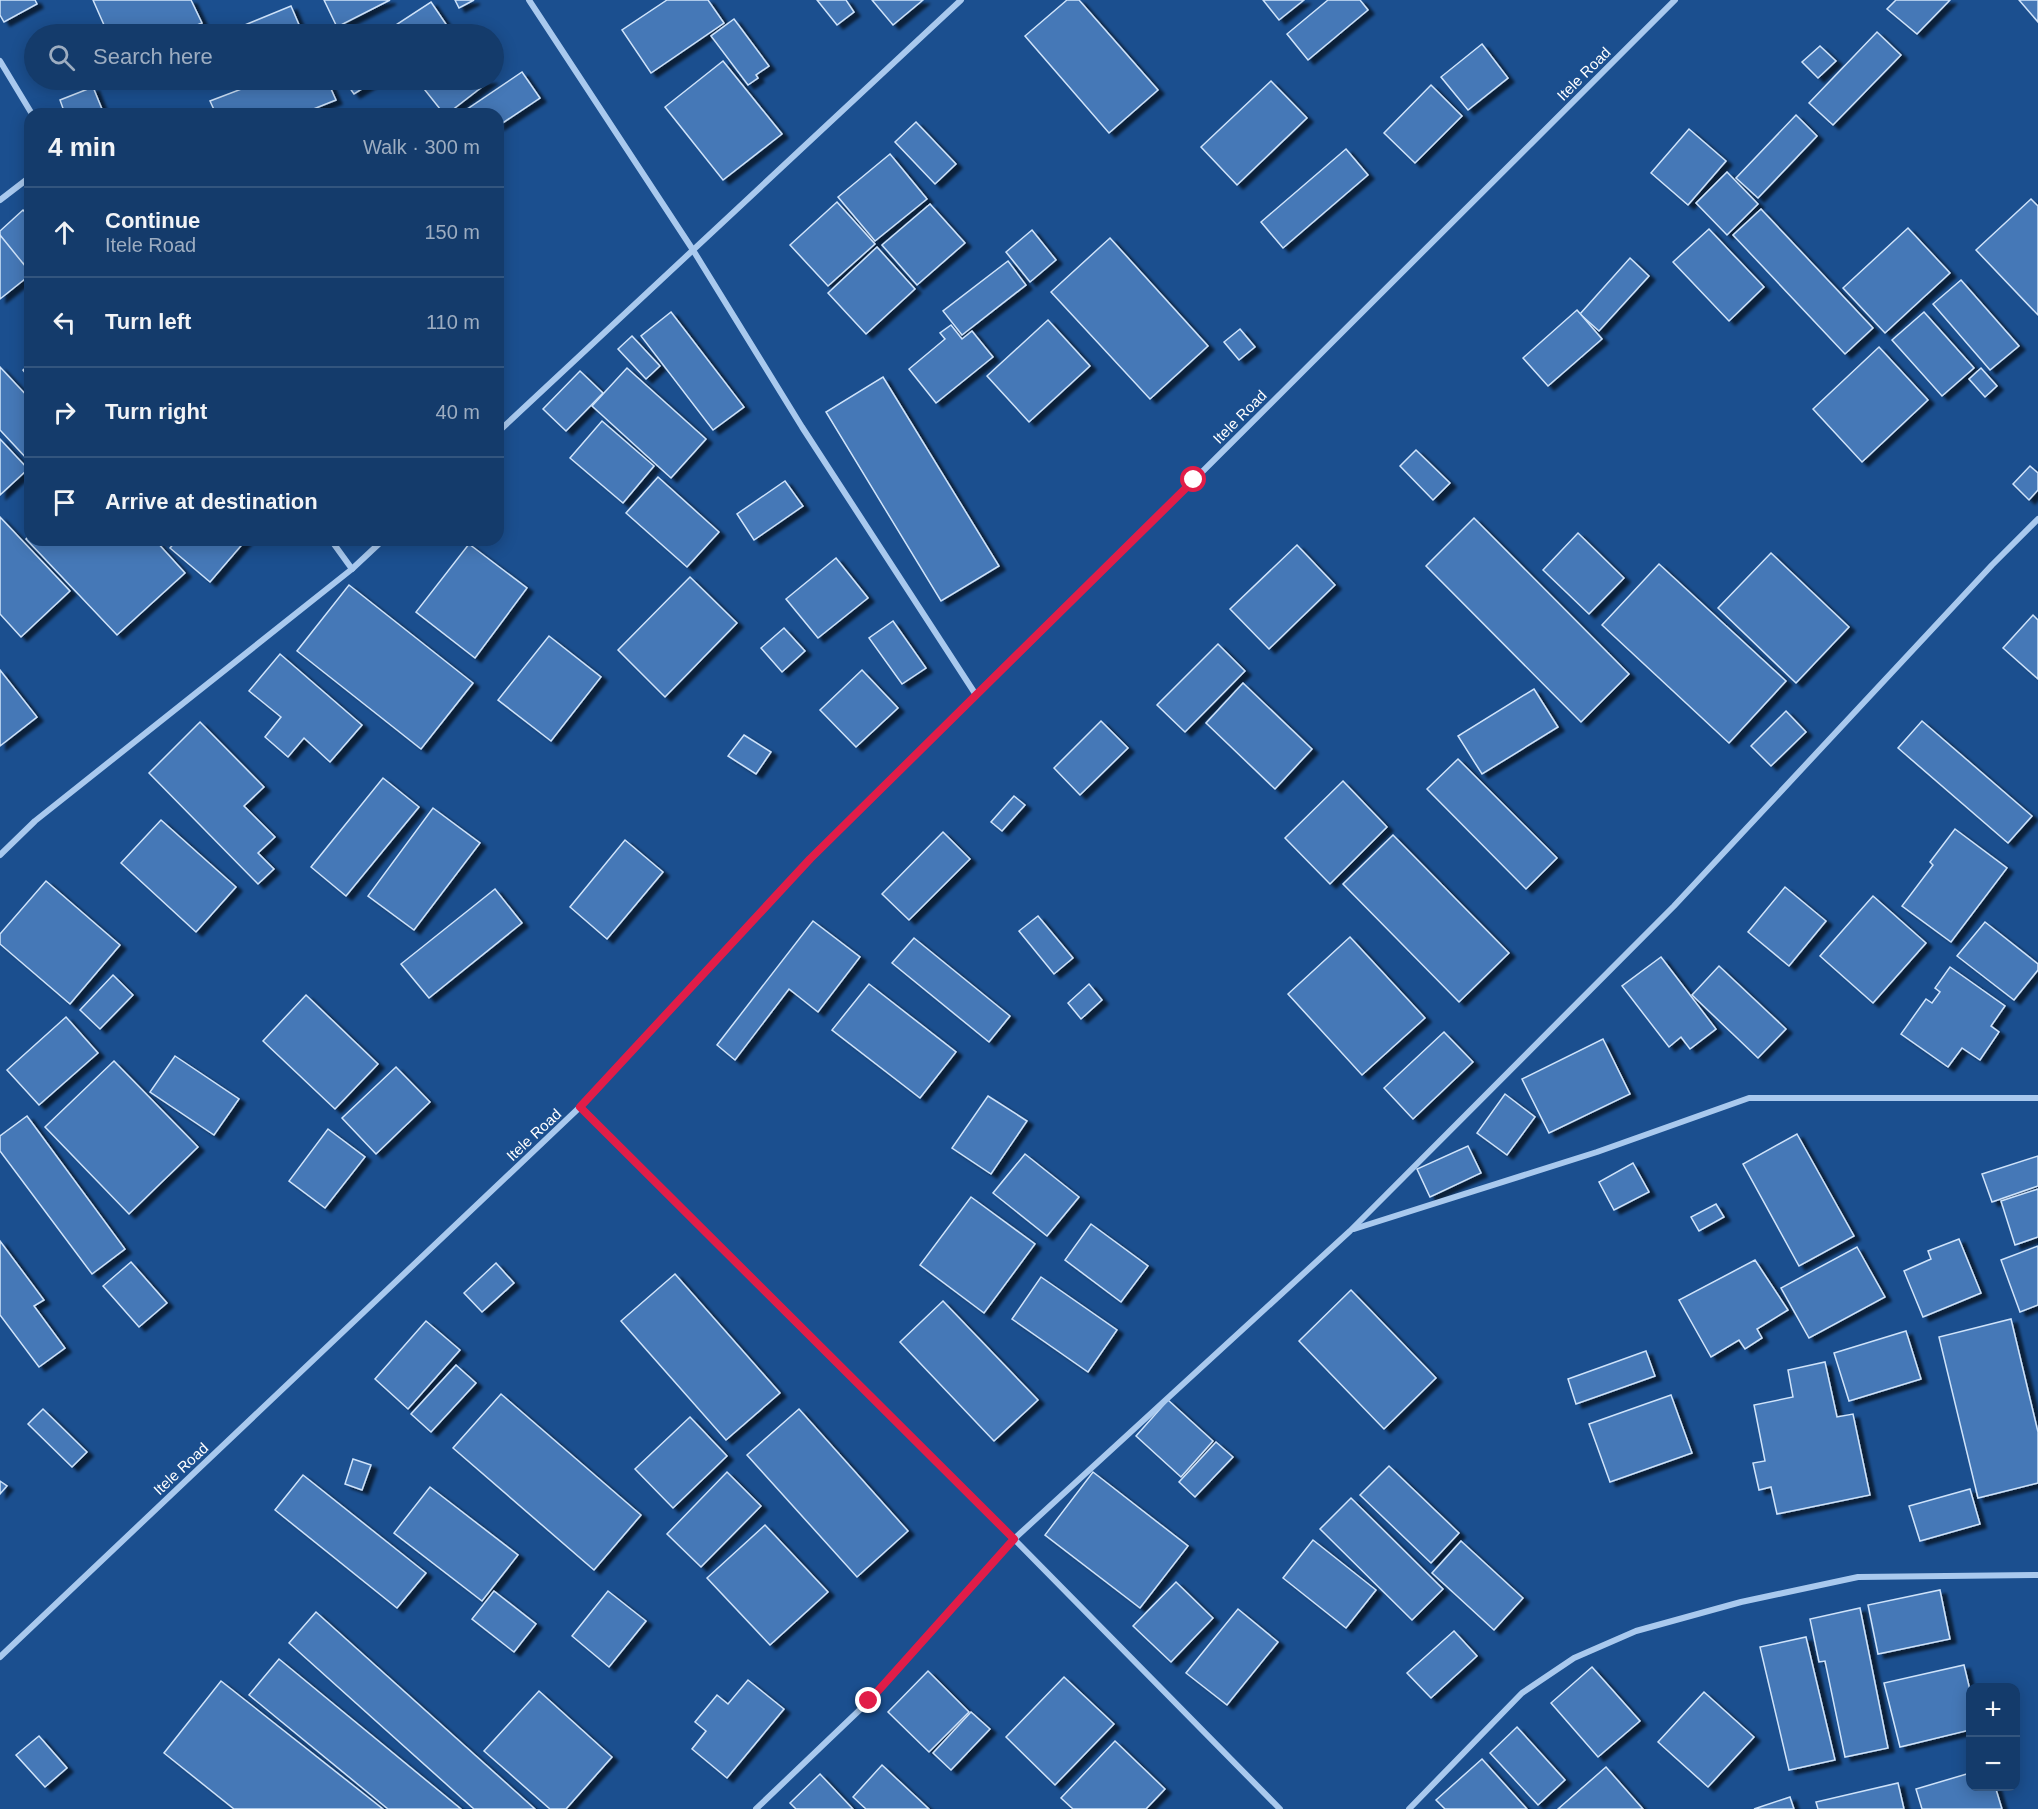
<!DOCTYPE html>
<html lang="en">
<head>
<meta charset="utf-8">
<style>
  body { margin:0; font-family:Helvetica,sans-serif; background:#214673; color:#f1f3f6 }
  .controls { position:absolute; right:18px; bottom:18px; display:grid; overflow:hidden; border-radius:12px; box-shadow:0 3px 15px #0003 }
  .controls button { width:54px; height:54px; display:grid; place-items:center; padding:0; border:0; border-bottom:2px solid #33557e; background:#143b6b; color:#f1f3f6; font:30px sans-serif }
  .stop { position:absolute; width:18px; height:18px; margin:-14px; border:4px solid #e11d48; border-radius:50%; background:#fff }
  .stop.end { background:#e11d48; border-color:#fff; box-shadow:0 2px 6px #0008 }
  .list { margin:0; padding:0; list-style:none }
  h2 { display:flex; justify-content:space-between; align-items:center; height:78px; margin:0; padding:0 24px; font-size:26px }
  h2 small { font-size:20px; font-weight:400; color:#9dadc1 }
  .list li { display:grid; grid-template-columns:39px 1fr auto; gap:18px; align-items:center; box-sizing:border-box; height:90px; padding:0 24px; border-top:2px solid #33557e }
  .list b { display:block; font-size:22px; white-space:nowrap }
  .list p { margin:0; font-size:20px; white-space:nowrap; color:#9dadc1 }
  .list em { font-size:20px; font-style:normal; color:#9dadc1 }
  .icon { flex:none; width:33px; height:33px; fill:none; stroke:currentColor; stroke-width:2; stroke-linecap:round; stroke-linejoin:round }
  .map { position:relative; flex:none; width:2038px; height:1809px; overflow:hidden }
  .search { position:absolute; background:#143b6b; box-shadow:0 3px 15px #0003; left:24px; top:24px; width:480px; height:66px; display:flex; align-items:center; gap:15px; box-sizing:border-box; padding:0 21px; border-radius:33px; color:#9dadc1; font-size:22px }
  .panel { position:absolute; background:#143b6b; box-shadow:0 3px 15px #0003; left:24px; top:108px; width:480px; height:438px; border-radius:18px }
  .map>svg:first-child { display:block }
</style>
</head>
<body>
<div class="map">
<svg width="2038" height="1809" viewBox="0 0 2038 1809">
  <defs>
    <filter id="shadow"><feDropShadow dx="6" dy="4" stdDeviation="1.5" flood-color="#0009"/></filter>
  </defs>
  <rect width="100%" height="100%" fill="#1b4f8f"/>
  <g fill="#4478b7" stroke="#cfe3fa" stroke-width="1.5" filter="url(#shadow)">
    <path d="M0,0H35L37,4L4,22L0,15Z"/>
    <path d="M93,0H191L202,23L175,34H108Z"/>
    <path d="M324,0H390L337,27Z"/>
    <path d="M455,0H474L459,8Z"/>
    <path d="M667,0H708L724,23L651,73L622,30Z"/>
    <path d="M817,0H846L854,12L837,25Z"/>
    <path d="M872,0H923L893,25Z"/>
    <path d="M1067,0H1079L1158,90L1109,133L1025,36Z"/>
    <path d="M1263,0H1304L1279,20Z"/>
    <path d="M1328,0H1360L1368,10L1308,60L1287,34Z"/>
    <path d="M1896,0H1950L1917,34L1887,9Z"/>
    <path d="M2019,0H2038V22Z"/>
    <path d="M431,2L450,30L443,34H382Z"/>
    <path d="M291,6L303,34H223Z"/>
    <path d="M734,19L769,66L756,75L758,78L748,85L711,36Z"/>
    <path d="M1877,32L1901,55L1833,125L1809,103Z"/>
    <path d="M1482,44L1508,78L1468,110L1441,77Z"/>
    <path d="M1820,46L1836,61L1818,78L1802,62Z"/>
    <path d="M723,61L782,134L723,180L665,107Z"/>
    <path d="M522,72L540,98L498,126V114H460Z"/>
    <path d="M232,80H250L234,86Z"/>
    <path d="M265,80H327L336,100L301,114H216L210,101Z"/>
    <path d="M344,80H376L354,94Z"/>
    <path d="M417,80H491L447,114H444Z"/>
    <path d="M1271,81L1307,118L1237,185L1201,147Z"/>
    <path d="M1431,85L1462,116L1415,163L1384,133Z"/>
    <path d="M93,87L104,114H65L60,100Z"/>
    <path d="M1796,115L1817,136L1758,198L1736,178Z"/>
    <path d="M916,122L956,164L935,184L895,142Z"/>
    <path d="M1689,129L1726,161L1688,205L1651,173Z"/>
    <path d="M1346,149L1368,175L1283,248L1261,222Z"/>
    <path d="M890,154L927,199L875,241L838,197Z"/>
    <path d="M1727,172L1758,204L1727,235L1696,203Z"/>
    <path d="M2031,199L2038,206V315L1976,250Z"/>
    <path d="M837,202L875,244L828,286L790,245Z"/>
    <path d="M930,204L965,243L917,285L882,245Z"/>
    <path d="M1761,209L1873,328L1845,354L1733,235Z"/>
    <path d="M23,210L30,218V258L0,284V231Z"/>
    <path d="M1908,228L1950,273L1885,333L1843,288Z"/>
    <path d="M1709,229L1764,287L1729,321L1673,262Z"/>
    <path d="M1032,230L1056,260L1030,282L1006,252Z"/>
    <path d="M0,235L30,272V275L0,299Z"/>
    <path d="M1110,238L1208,346L1150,399L1051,292Z"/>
    <path d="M877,247L915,289L866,334L828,293Z"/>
    <path d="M1630,258L1649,276L1599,331L1580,314Z"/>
    <path d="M1008,261L1026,285L962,335L943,311Z"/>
    <path d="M1961,280L2019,346L1990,370L1933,304Z"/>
    <path d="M1577,310L1602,339L1548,386L1523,358Z"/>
    <path d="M671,312L744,407L713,430L641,336Z"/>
    <path d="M1924,312L1974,368L1942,396L1892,340Z"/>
    <path d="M1048,320L1090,366L1029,422L987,376Z"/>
    <path d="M951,325L962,339L972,331L993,357L936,403L909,369L945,339L940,333Z"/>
    <path d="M1240,329L1255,347L1239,360L1224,342Z"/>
    <path d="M632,336L660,366L646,379L618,349Z"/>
    <path d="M1879,347L1928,400L1862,462L1813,409Z"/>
    <path d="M30,364V379L23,370Z"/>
    <path d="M0,367L30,399V462L0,430Z"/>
    <path d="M627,368L706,439L671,478L592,406Z"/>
    <path d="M1981,368L1997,386L1985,397L1969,379Z"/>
    <path d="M580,371L603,393L566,431L543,409Z"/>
    <path d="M883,377L999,566L941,601L826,412Z"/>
    <path d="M602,421L654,466L623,503L570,458Z"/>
    <path d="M0,439L28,469L0,495Z"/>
    <path d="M1416,450L1450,483L1433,500L1400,466Z"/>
    <path d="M2030,466L2038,473V490L2029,500L2013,484Z"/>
    <path d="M658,477L719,532L687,567L626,513Z"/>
    <path d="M785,481L803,506L754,540L737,514Z"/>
    <path d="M0,517L70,591L21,637L0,614Z"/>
    <path d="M1474,518L1629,674L1581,722L1426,566Z"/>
    <path d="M1578,533L1624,578L1589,614L1543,570Z"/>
    <path d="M30,535V540H155L185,573L117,635L26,539Z"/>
    <path d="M177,540H246L210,582L170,548Z"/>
    <path d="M469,544L527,588L475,658L416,612Z"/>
    <path d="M1297,545L1335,585L1269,649L1230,609Z"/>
    <path d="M1771,553L1849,627L1796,683L1718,608Z"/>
    <path d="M836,558L868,598L818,638L786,599Z"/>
    <path d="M1659,564L1786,681L1729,743L1602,625Z"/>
    <path d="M690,577L737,623L665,697L618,650Z"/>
    <path d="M349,585L473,683L421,749L297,651Z"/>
    <path d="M2033,615L2038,620V679L2003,648Z"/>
    <path d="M893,621L926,668L902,684L869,638Z"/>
    <path d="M784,628L805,651L782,672L761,648Z"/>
    <path d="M549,636L601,677L551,741L498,700Z"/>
    <path d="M1218,644L1245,671L1185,732L1157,705Z"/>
    <path d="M280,654L362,725L330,762L304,738L288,757L265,737L281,717L249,691Z"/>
    <path d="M0,670L37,717L0,746Z"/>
    <path d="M862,670L898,708L856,747L820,710Z"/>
    <path d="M1243,683L1312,749L1275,789L1206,723Z"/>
    <path d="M1534,689L1558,727L1482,774L1458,736Z"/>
    <path d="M1786,711L1806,732L1771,766L1751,746Z"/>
    <path d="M1101,721L1128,748L1080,795L1054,768Z"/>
    <path d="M1922,721L2032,816L2008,843L1898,748Z"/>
    <path d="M200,722L264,787L244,806L275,837L258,853L274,869L258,884L149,773Z"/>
    <path d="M744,735L771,752L756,774L728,756Z"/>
    <path d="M1458,759L1557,858L1526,889L1427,789Z"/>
    <path d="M383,778L419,807L346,896L311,867Z"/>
    <path d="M1343,781L1387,827L1330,884L1285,838Z"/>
    <path d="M1014,796L1025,805L1002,831L991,822Z"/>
    <path d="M433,808L480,843L414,930L368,896Z"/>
    <path d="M161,820L236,887L196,932L121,863Z"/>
    <path d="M1955,829L2007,868L1951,942L1902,906L1933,865L1930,862Z"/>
    <path d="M943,832L970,859L909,920L882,894Z"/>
    <path d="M1393,835L1509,953L1459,1002L1343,884Z"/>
    <path d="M625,840L663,872L607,939L570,907Z"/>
    <path d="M46,881L120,945L70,1004L0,944V934Z"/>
    <path d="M1785,887L1826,921L1789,966L1748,932Z"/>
    <path d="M495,889L522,923L429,998L401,964Z"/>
    <path d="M1873,896L1926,943L1873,1003L1820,956Z"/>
    <path d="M1038,916L1073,958L1054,974L1019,931Z"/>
    <path d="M813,921L860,957L818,1012L789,989L735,1060L717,1045Z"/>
    <path d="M1985,922L2038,964V970L2014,1000L1957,956Z"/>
    <path d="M1350,937L1425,1018L1362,1075L1288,994Z"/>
    <path d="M914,938L1010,1016L989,1042L892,963Z"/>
    <path d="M1661,957L1716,1029L1690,1049L1681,1037L1669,1047L1622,986Z"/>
    <path d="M1719,966L1786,1029L1758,1058L1692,995Z"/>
    <path d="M1950,967L2005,1006L1991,1026L1999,1032L1980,1060L1962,1048L1948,1067L1901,1034L1926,999L1932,1003L1940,992L1935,988Z"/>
    <path d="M113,975L133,995L100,1029L80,1010Z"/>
    <path d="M869,984L956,1052L920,1098L832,1030Z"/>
    <path d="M1089,984L1102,1000L1081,1019L1068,1003Z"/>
    <path d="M306,995L378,1064L335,1109L263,1041Z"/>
    <path d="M66,1017L98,1053L39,1105L7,1070Z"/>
    <path d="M1444,1032L1473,1062L1413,1119L1384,1088Z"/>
    <path d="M1603,1039L1630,1094L1549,1133L1522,1079Z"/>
    <path d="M175,1056L239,1099L214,1135L150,1092Z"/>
    <path d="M114,1061L198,1147L129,1214L45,1127Z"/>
    <path d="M396,1067L430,1102L376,1154L342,1118Z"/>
    <path d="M1505,1094L1535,1117L1507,1155L1477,1133Z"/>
    <path d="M988,1096L1027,1121L991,1174L952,1148Z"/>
    <path d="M27,1116L125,1249L92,1274L0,1151V1136Z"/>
    <path d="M328,1129L365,1157L325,1208L289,1181Z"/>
    <path d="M1797,1134L1854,1236L1799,1266L1743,1164Z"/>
    <path d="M1468,1146L1481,1173L1430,1197L1417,1169Z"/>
    <path d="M1025,1154L1079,1197L1047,1236L993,1193Z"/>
    <path d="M2038,1156V1186L1992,1202L1982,1174Z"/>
    <path d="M1633,1163L1649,1192L1614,1210L1599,1182Z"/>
    <path d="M2038,1189V1237L2015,1245L2001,1201Z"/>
    <path d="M971,1197L1035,1244L984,1313L920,1265Z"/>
    <path d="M1716,1204L1724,1217L1699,1231L1691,1217Z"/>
    <path d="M1091,1224L1148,1266L1121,1302L1065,1260Z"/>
    <path d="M1959,1239L1981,1293L1923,1317L1904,1271L1931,1259L1928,1251Z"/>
    <path d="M0,1241L44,1300L34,1306L65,1348L39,1367L0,1315Z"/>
    <path d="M2038,1246V1305L2020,1312L2001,1260Z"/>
    <path d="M1857,1247L1885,1297L1809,1338L1781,1288Z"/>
    <path d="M1755,1260L1788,1310L1757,1329L1762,1338L1745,1349L1739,1340L1711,1357L1679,1300Z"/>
    <path d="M131,1262L167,1303L139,1327L103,1286Z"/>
    <path d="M496,1263L514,1283L482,1312L464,1293Z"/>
    <path d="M675,1274L780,1393L726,1440L621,1321Z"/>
    <path d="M1041,1277L1117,1330L1088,1372L1012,1319Z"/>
    <path d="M1351,1290L1436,1378L1384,1429L1299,1341Z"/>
    <path d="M943,1301L1038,1400L994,1441L900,1342Z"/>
    <path d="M2011,1319L2038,1432V1483L1978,1498L1939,1337Z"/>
    <path d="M426,1321L460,1350L408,1409L375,1379Z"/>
    <path d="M1906,1331L1921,1379L1849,1401L1834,1353Z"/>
    <path d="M1646,1351L1655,1376L1576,1404L1568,1379Z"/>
    <path d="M1825,1362L1837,1417L1853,1414L1870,1495L1777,1514L1771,1487L1759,1490L1753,1463L1765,1461L1754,1405L1793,1397L1788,1370Z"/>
    <path d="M456,1365L476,1383L431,1432L411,1414Z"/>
    <path d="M501,1394L641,1515L594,1570L453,1448Z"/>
    <path d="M1671,1395L1692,1453L1610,1482L1589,1424Z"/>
    <path d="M1168,1400L1213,1441L1181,1477L1136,1436Z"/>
    <path d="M43,1409L87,1452L72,1467L28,1424Z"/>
    <path d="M799,1409L908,1531L857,1577L747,1455Z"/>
    <path d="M690,1417L727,1456L673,1508L635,1469Z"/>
    <path d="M1216,1442L1233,1457L1195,1497L1179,1482Z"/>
    <path d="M353,1459L371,1465L362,1490L345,1484Z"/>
    <path d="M1389,1466L1459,1533L1431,1563L1360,1495Z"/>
    <path d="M727,1472L761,1506L701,1567L667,1534Z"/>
    <path d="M1093,1472L1188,1546L1140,1608L1045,1535Z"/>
    <path d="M303,1475L426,1573L397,1608L275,1510Z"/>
    <path d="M0,1481L7,1486L0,1494Z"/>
    <path d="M430,1487L518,1555L482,1601L394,1533Z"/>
    <path d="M1970,1489L1980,1524L1920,1541L1909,1506Z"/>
    <path d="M1351,1498L1443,1589L1412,1620L1320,1529Z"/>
    <path d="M765,1525L828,1592L770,1645L707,1578Z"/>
    <path d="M1313,1540L1376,1590L1346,1628L1283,1578Z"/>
    <path d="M1461,1541L1523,1598L1494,1630L1432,1573Z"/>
    <path d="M1176,1582L1213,1618L1171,1662L1133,1626Z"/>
    <path d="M1940,1590L1950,1639L1878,1654L1868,1605Z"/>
    <path d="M494,1591L536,1624L514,1652L472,1619Z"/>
    <path d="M608,1591L646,1621L609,1667L572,1636Z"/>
    <path d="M1860,1608L1888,1748L1845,1757L1825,1661L1819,1662L1810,1619Z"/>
    <path d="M1238,1609L1278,1642L1227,1705L1186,1673Z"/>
    <path d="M316,1612L535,1809H474L289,1643Z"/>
    <path d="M1454,1631L1477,1656L1431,1698L1407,1673Z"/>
    <path d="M1806,1637L1835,1760L1789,1770L1760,1647Z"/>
    <path d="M279,1659L461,1809H388L249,1695Z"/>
    <path d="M1964,1665L1970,1690V1730L1900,1747L1884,1683Z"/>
    <path d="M1592,1667L1640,1721L1598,1757L1551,1703Z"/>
    <path d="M928,1671L969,1712L929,1752L888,1712Z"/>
    <path d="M1064,1677L1114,1724L1055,1785L1006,1737Z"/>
    <path d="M748,1680L784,1709L727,1778L692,1749L706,1731L695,1722L717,1695L728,1704Z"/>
    <path d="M221,1681L383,1809H234L164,1753Z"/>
    <path d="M539,1691L612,1757L566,1809H550L484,1751Z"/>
    <path d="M1704,1692L1754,1737L1708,1787L1658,1742Z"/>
    <path d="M971,1712L990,1729L951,1770L933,1753Z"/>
    <path d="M1517,1727L1565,1780L1538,1805L1490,1753Z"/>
    <path d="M39,1736L67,1768L45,1787L16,1755Z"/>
    <path d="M1115,1741L1165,1789L1146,1809H1073L1061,1798Z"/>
    <path d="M1482,1759L1527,1809H1445L1436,1800Z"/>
    <path d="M882,1765L929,1809H866L853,1797Z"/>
    <path d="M1606,1767L1643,1809H1558Z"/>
    <path d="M1970,1773V1786H1995L2002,1809H1922L1916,1789Z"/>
    <path d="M820,1774L853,1809H796L790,1803Z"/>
    <path d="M1898,1783L1904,1809H1818L1816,1802Z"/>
    <path d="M1790,1797L1794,1809H1754Z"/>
  </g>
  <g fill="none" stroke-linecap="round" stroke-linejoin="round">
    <g stroke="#a9c9ee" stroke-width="6">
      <path d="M529,0L693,250L802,427L976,695"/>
      <path d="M0,61L32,114"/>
      <path d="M0,200L30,177"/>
      <path d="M498,432L961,0"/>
      <path d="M331,540L352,569"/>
      <path d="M0,855L35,821L352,569L383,540"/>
      <path d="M580,1107L1014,1539L869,1701L756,1809"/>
      <path d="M1354,1229L1597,1152L1749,1098H2038"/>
      <path d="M0,1657L580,1107L810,859L1194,480L1675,0"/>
      <path d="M1280,1809L1014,1539L1350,1231L1674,906L1992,565L2038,519"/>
      <path d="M1409,1809L1522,1693L1574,1658L1636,1631L1741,1602L1858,1577L2038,1575"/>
    </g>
  </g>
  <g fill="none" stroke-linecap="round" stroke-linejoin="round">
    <path stroke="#e11d48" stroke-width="8" d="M869,1701L1014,1539L580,1107L810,859L1194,480"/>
  </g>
  <g text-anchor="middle" stroke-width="4.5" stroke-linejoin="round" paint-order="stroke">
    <g font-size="15" fill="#fff" stroke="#1b4f8f">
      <text transform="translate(1584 74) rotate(-45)" y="5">Itele Road</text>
      <text transform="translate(1240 417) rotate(-45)" y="5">Itele Road</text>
      <text transform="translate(534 1135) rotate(-43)" y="5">Itele Road</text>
      <text transform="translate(181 1469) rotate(-43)" y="5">Itele Road</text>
    </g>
  </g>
</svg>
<div class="controls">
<button>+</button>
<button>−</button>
</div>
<div class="stop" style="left:1194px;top:480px"></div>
<div class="stop end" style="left:869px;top:1701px"></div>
<div class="search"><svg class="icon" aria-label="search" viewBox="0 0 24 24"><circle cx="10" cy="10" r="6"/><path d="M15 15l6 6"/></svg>Search here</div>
<section class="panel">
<h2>4 min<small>Walk · 300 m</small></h2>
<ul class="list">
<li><svg class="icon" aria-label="ahead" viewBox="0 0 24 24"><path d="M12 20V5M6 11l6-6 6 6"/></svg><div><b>Continue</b><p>Itele Road</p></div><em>150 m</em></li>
<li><svg class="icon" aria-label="left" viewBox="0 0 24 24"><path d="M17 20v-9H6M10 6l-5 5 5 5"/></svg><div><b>Turn left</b></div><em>110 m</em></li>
<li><svg class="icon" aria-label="right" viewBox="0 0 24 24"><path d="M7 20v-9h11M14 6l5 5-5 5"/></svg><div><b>Turn right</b></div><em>40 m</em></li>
<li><svg class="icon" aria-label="arrive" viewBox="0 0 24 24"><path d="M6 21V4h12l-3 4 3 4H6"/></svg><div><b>Arrive at destination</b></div></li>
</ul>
</section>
</div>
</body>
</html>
